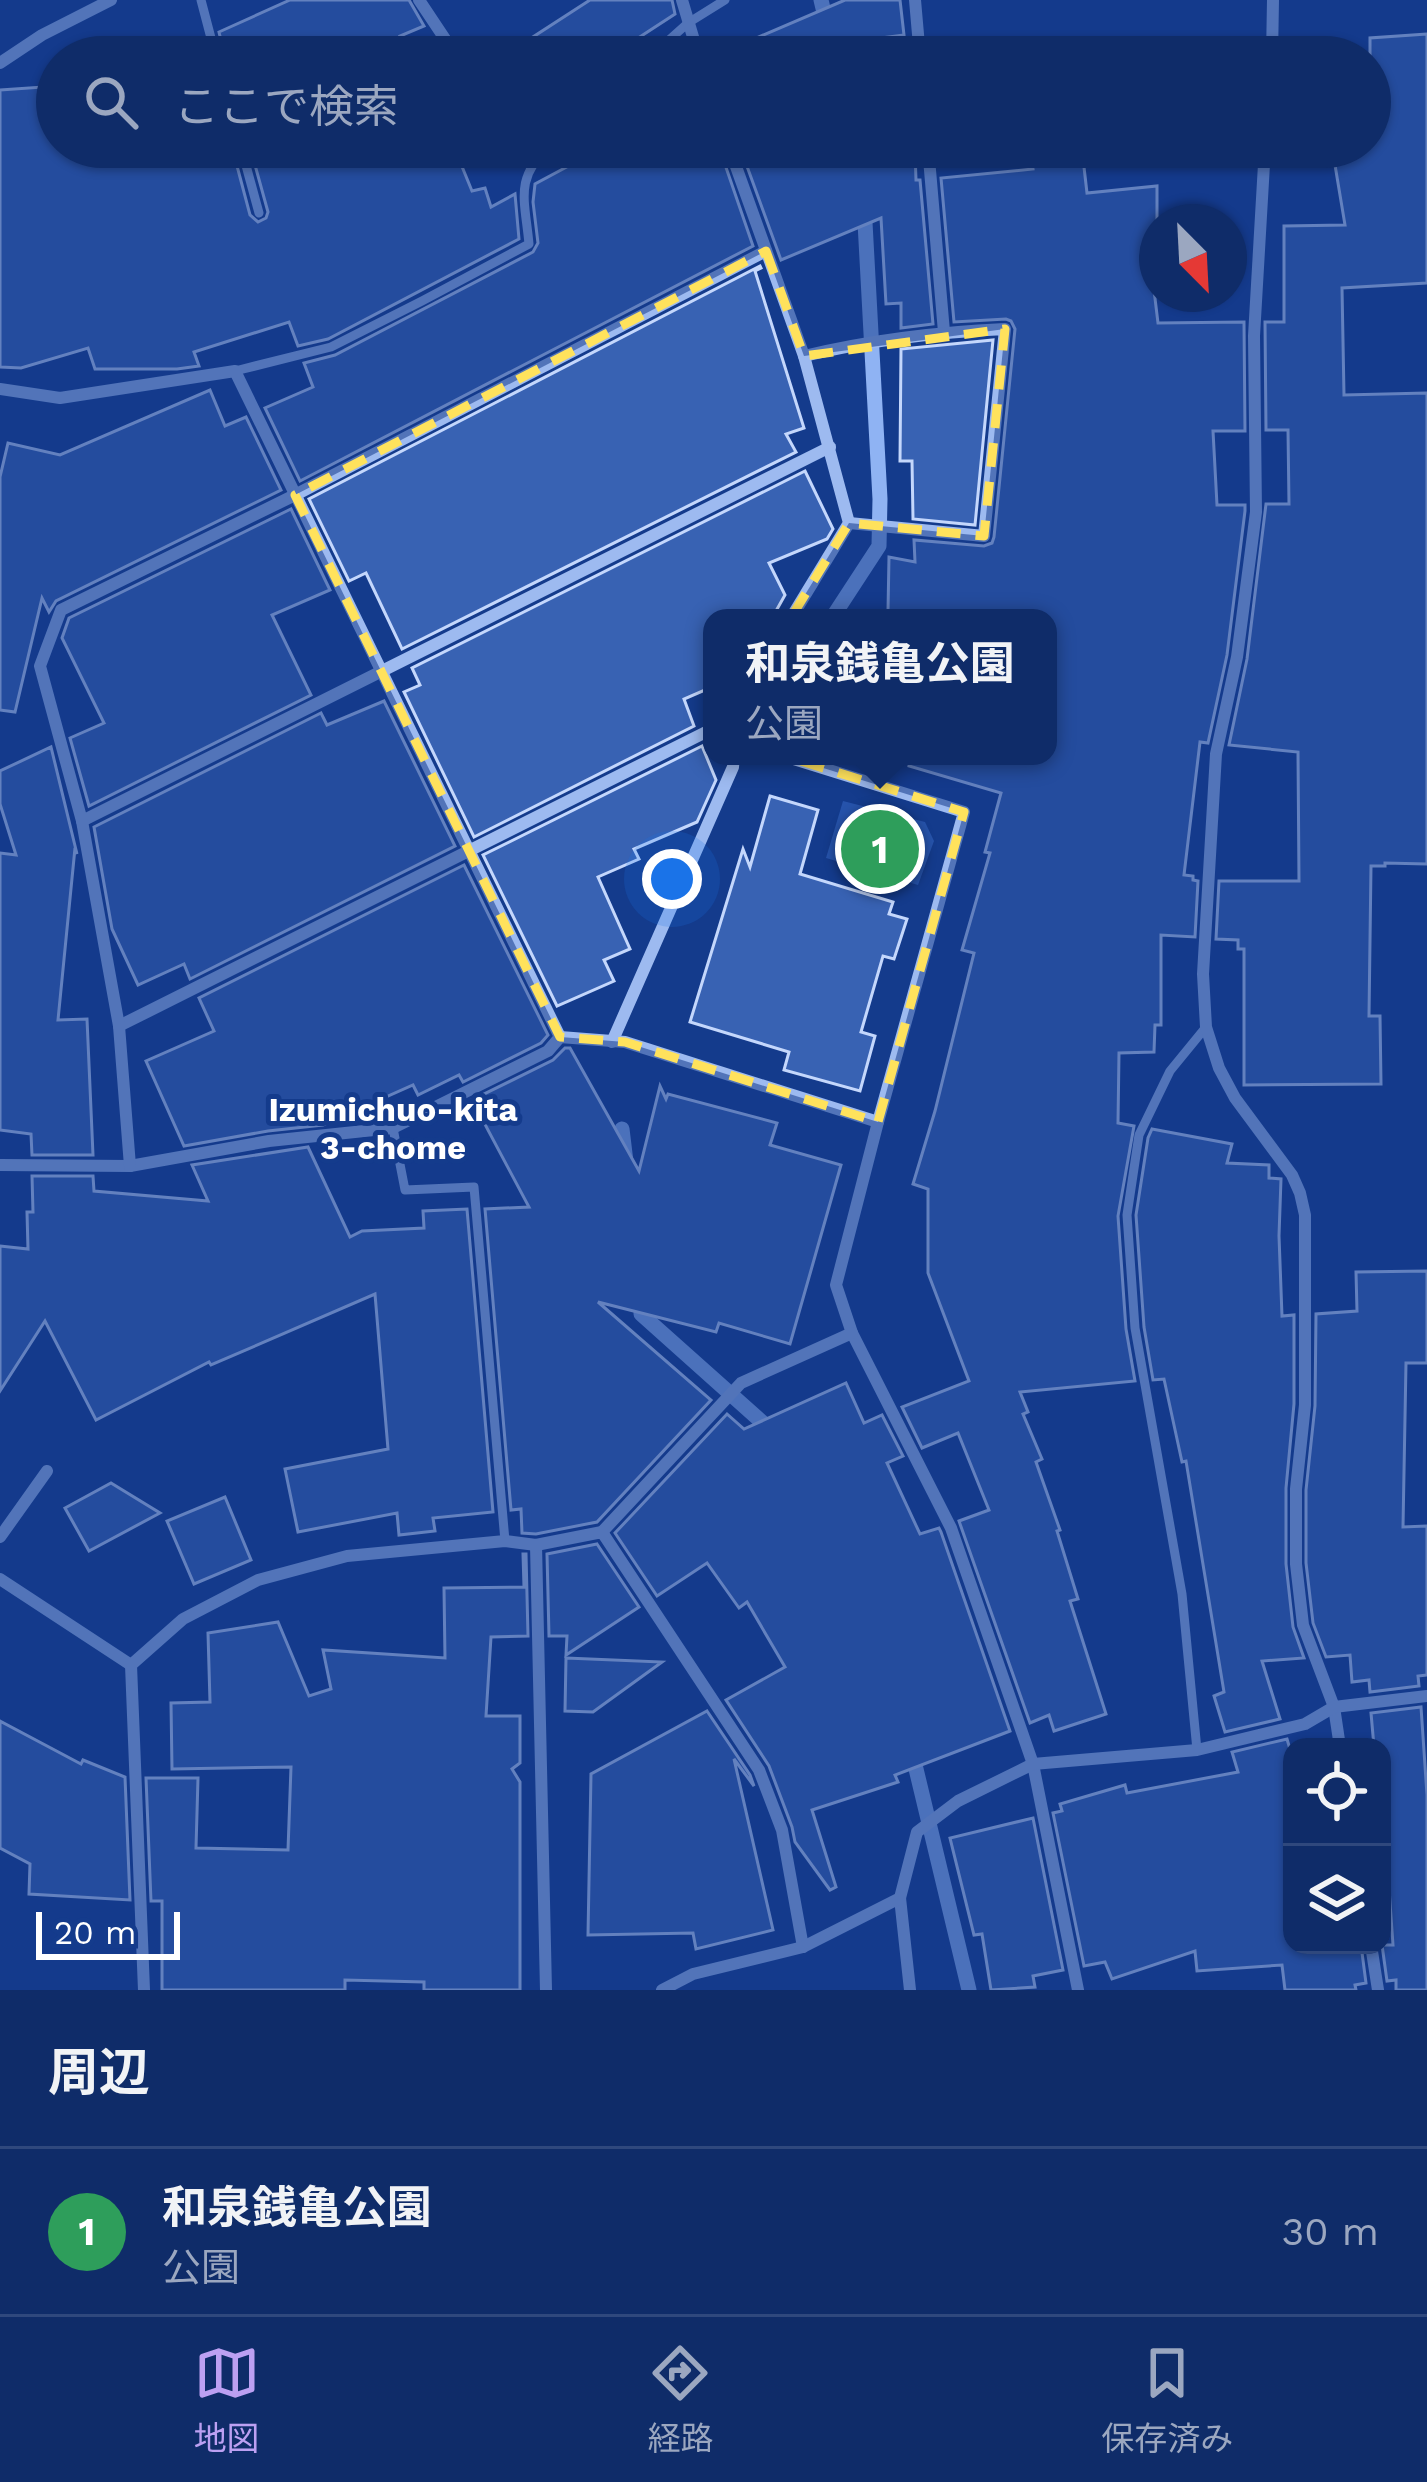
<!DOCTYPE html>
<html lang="ja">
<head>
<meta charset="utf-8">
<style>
  body { margin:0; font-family:"Work Sans","Noto Sans JP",sans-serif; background:#1d3871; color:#f1f3f6 }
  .controls { position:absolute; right:36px; bottom:36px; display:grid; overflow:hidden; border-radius:24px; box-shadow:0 3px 9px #0004 }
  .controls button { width:108px; height:108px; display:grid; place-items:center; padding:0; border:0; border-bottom:3px solid #2f487d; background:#0f2c69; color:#f1f3f6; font:60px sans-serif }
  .compass { position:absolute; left:1139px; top:204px; width:108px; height:108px; border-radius:50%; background:#0f2c69; box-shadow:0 3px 9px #0004; rotate:156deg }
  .scale { position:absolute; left:36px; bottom:30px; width:144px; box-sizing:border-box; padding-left:12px; border:6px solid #fff; border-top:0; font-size:33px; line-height:42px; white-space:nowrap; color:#fff; -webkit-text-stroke:9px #143b8c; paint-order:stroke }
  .you { position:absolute; left:672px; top:879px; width:42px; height:42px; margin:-30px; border:9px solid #fff; border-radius:50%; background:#1a73e8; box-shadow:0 0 0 18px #1a73e833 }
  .badge { display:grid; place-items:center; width:78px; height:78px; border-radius:50%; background:#bca0f2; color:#fff; font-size:39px; font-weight:700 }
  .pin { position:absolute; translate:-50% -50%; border:6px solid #fff; box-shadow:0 3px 12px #0006 }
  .popup { position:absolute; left:703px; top:609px; width:354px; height:156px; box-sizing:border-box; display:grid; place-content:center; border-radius:24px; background:#0f2c69; filter:drop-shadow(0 3px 9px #0005); font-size:39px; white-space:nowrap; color:#9ba7c0 }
  .popup b { font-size:45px; color:#f1f3f6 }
  .popup::after { content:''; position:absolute; left:50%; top:100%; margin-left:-24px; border:24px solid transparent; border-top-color:#0f2c69 }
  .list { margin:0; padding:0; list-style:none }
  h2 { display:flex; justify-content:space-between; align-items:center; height:156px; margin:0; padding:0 48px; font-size:51px }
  h2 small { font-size:39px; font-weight:400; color:#9ba7c0 }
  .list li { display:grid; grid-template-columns:78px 1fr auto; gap:36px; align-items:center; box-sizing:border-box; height:168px; padding:0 48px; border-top:3px solid #2f487d }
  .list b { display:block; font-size:45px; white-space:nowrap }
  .list p { margin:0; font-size:39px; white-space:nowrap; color:#9ba7c0 }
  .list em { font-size:39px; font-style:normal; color:#9ba7c0 }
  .icon { flex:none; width:66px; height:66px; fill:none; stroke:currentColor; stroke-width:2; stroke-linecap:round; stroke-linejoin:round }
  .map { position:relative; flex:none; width:1427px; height:1990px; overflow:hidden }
  .search { position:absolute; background:#0f2c69; box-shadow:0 3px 9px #0004; left:36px; right:36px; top:36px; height:132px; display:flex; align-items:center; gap:30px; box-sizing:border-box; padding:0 42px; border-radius:66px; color:#9ba7c0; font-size:45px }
  .sheet { height:324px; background:#0f2c69 }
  nav { display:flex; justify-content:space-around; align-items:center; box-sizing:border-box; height:168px; border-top:3px solid #2f487d; background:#0f2c69; font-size:33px; color:#9ba7c0 }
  nav a { display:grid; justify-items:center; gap:6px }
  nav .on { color:#bca0f2 }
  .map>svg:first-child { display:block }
</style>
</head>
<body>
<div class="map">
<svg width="1427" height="1990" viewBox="0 0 1427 1990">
  <rect width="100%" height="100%" fill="#143b8c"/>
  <path fill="#2653ab" d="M843,801L925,822L934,841L918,885L826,858Z"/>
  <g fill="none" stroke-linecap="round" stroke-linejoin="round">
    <g stroke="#8fb3f3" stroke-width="15">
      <path d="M821,0L827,25L840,57"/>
      <path d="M832,618L879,546L880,499L864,204"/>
      <path d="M622,1129L626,1162"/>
      <path d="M642,1292L641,1314L772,1431"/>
      <path d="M911,1748L969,1990"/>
    </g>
  </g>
  <g fill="#3862b3" stroke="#c4d7fc" stroke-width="3">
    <path d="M290,0H409L424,26L400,36L410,57H225L219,32Z"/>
    <path d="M590,0H672L675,14L609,57H502Z"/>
    <path d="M845,0H900L904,35L743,56L740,45Z"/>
    <path d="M1427,34V283L1342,288L1344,395L1427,393V864L1385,863V866H1371L1369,1016H1380L1381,1084L1244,1085V949H1238V940L1216,939L1219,881H1299L1298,752L1229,745L1247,659L1266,504H1289L1288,430H1266L1265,322H1284V226L1345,225L1332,147H1370V38Z"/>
    <path d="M57,86V147H232L250,215L258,222L266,218L268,212L250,147H454L472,191L485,188L491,207L515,194L519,239L328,339L298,346L289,322L194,352L199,366L177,369H95L88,348L21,368L0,367V90Z"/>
    <path d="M604,147H719L753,246L300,481L265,408L313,387L304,363L335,355L533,252L538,243L533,202L535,184Z"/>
    <path d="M740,147H807L785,161L915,152L916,180H920L933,324L901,328V303L886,304L881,218L781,260Z"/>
    <path d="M1082,150L1087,193L1157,186V249H1149L1158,323L1244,322L1245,431H1213L1217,505H1245V511L1227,655L1208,743L1200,742L1184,875L1193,876V880L1198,881L1195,937L1161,935V1025H1155L1154,1052L1119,1053L1118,1123L1134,1126L1118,1216L1126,1329L1135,1381L1020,1392L1028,1412L1023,1414L1042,1459L1036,1462L1060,1530L1057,1531L1078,1599L1070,1601L1106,1714L1054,1731L1049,1715L1030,1723L959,1521L989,1510L958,1433L922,1448L902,1407L969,1381L928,1273V1189L913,1184L935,1111L974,953L962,950L990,853L985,852L1001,793L909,766L911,756H1048V618H930L888,611L889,557L915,562L914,540L984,546L992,543L994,537L1015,329L1011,321L1006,319L954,322L941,178L1033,169L1031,155Z"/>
    <path d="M760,266L761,268L755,271L804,428L786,434L796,452L402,649L366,573L349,581L309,499Z"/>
    <path d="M993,340L975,525L913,519L912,461H900L901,349Z"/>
    <path d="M210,390L225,426L246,417L281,490L56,601L49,612L42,598L15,712L0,710V477L8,443L60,455Z"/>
    <path d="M805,471L833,529L827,539L769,563L785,595L776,611L760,618H712V687L684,699L694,726L474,837L404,692L420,685L412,668Z"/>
    <path d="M291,509L330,590L272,615L311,695L89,806L70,738L104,723L62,638L69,618Z"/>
    <path d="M384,701L455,846L190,979L184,964L138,985L112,929L94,827L321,713L327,725Z"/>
    <path d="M702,746L716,780L697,822L634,849L639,859L598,877L630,949L604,960L614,981L557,1006L483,855Z"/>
    <path d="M51,747L77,854L75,848L58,1020L87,1019L93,1155H32L31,1134L0,1130V853L16,855L0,804V771Z"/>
    <path d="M770,796L818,810L800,874L893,902L889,914L907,919L894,959L883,956L861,1032L875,1036L860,1091L784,1070L789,1052L690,1022L743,849L750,867Z"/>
    <path d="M464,865L548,1035L541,1043L463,1082L459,1075L418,1095L413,1085L323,1125L268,1131L184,1146L146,1061L214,1031L199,998Z"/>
    <path d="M565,1048H570L639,1171L660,1086L666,1099L668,1094L777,1123L770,1145L841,1165L790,1344L719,1323L716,1332L598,1302L711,1400L597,1522L536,1534L522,1533L521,1509L511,1510L485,1209L529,1207L472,1100L553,1060Z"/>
    <path d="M1152,1129L1232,1144L1227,1163L1269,1165V1178L1281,1179L1279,1236L1282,1316L1294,1315V1404L1286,1488V1564L1293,1627L1304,1658L1262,1661L1280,1719L1225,1732L1214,1696L1224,1692L1186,1461L1182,1462L1164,1379L1153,1380L1144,1327L1136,1215L1148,1138Z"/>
    <path d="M308,1147L350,1237L362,1231L424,1228L423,1211L467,1209L493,1512L433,1518L435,1531L399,1535L397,1513L298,1532L285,1469L388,1449L375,1294L211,1365L209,1362L96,1420L45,1321L0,1391V1246L28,1249L27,1212H33L32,1176H93L94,1191L208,1201L192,1165Z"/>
    <path d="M1427,1271V1363H1406L1403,1527L1427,1526V1675L1418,1676L1419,1686L1370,1692L1369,1680L1352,1682L1350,1655L1326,1657L1313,1623L1306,1563V1490L1315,1406L1316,1314L1357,1311L1356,1272Z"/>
    <path d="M846,1383L864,1423L882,1415L903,1456L887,1463L920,1534L939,1528L941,1532L1010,1731L895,1775L898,1782L812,1810L836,1887L830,1890L795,1842L792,1827L769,1766L726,1700L785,1667L747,1602L739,1608L707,1563L657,1596L615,1533L727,1414L744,1429Z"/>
    <path d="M111,1483L160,1513L89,1551L65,1508Z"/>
    <path d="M225,1497L251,1560L194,1584L167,1521Z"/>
    <path d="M597,1544L639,1607L566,1655L567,1636H549L547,1554Z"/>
    <path d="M523,1554H526L528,1636L491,1637L486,1716H520V1763L512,1769L520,1782V1990H424V1982L345,1980V1990H162V1901H151L146,1778H198L196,1848L288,1850L291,1767L172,1769L171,1703L210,1702L208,1633L278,1622L309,1696L331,1689L323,1650L445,1658L444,1588L524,1587Z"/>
    <path d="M566,1658L662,1662L593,1712L565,1711Z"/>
    <path d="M1421,1707L1427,1795V1990H1396V1980L1387,1981L1382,1945H1393L1386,1846H1382V1747H1374L1371,1713Z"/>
    <path d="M707,1711L750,1775L754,1786L734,1759L773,1930L696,1949L693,1933L588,1935L591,1774Z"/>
    <path d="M0,1721L81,1764L83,1760L125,1777L130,1900L29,1894L30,1864L0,1848Z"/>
    <path d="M1287,1739L1292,1756V1945H1361L1366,1983L1355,1985L1356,1990H1285L1282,1965L1197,1971L1195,1951L1112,1979L1105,1962L1084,1966L1053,1813L1062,1811L1060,1804L1125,1785L1127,1793L1238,1772L1232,1752Z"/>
    <path d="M1033,1818L1063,1970L1033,1976L1035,1987L991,1990L982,1934L974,1935L950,1838Z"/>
  </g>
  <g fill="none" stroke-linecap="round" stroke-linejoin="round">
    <g stroke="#9dbaf0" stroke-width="9">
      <path d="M201,0L216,57"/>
      <path d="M650,57L688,23L725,0"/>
      <path d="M241,147L259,213"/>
      <path d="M235,371L331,347L422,301L529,244C525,200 514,178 549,147"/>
      <path d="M393,1128L405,1190L474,1187L505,1541"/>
      <path d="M1197,1750L1182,1594L1135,1328L1127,1215L1139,1135L1170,1071L1206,1027"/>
    </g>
    <g stroke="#9dbaf0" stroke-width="12">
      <path d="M419,0L457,57"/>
      <path d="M682,0L699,57"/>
      <path d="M915,0L920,57"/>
      <path d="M1272,57L1273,0"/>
      <path d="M0,63L42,35L111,0"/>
      <path d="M518,147L530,164"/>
      <path d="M729,147L804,356L849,523L791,618"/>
      <path d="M928,147L944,332"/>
      <path d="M1265,147L1254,336L1256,512L1237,657L1216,754L1203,974L1206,1027L1219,1068L1235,1098L1292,1175L1300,1193L1305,1215V1405L1296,1489V1564L1303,1625L1334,1707L1340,1747"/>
      <path d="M804,356C871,340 937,332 1005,329L984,536L849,523"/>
      <path d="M0,389L60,398L235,371L560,1037"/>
      <path d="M784,756L964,812L878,1122L836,1285L852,1333L951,1528L1033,1764L1078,1990"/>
      <path d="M82,821L830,447"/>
      <path d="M119,1026L712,729"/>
      <path d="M560,1037L625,1042L878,1122"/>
      <path d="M612,1042L733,767L734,756"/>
      <path d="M0,1165L130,1166L269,1141L393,1128L548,1051L560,1037"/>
      <path d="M130,1166L119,1026L82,821L40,666L61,610L295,495L766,251"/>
      <path d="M602,1532L741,1383L852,1333"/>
      <path d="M0,1537L47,1471"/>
      <path d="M536,1545L546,1990"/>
      <path d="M0,1579L131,1665"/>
      <path d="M900,1898L910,1990"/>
      <path d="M1371,1945L1378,1990"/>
      <path d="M144,1990L131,1665L183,1619L258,1580L347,1556L505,1541L536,1545L602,1532L759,1770L782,1830L803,1947"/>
      <path d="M662,1990L693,1974L803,1947L900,1898L917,1832L958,1801L1033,1764L1197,1750L1305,1724L1334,1707L1427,1696"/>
    </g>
  </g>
  <path d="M0 0H1427V1990H0ZM766,251L804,356L1005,329L984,536L849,523L736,707L737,741L964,812L878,1122L625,1042L560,1037L295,495Z" fill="#143b8c" fill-opacity=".55" fill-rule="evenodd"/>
  <path fill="none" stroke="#ffe25c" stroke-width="9" stroke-dasharray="24 15" stroke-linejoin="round" d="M766,251L804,356L1005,329L984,536L849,523L736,707L737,741L964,812L878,1122L625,1042L560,1037L295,495Z"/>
  <g text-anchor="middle" stroke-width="10" stroke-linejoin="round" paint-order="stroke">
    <g font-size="33" font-weight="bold" fill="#fff" stroke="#143b8c">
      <text x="393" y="1121">Izumichuo-kita<tspan x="393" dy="38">3-chome</tspan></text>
    </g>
  </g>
</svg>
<div class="controls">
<button><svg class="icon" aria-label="locate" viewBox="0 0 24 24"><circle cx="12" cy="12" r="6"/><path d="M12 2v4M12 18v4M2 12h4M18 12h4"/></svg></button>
<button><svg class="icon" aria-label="layers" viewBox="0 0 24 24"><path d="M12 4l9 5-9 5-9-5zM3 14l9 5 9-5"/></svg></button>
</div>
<svg class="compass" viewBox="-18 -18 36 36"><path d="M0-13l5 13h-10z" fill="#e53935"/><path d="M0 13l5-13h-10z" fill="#9ba7c0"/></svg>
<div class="scale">20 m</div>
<div class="you"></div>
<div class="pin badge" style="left:880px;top:849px;background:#2e9e5b">1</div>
<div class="popup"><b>和泉銭亀公園</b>公園</div>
<div class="search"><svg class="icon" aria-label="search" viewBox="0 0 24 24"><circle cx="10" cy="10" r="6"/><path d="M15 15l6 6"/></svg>ここで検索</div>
</div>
<section class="sheet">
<h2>周辺<small></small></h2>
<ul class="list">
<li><span class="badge" style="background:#2e9e5b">1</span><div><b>和泉銭亀公園</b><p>公園</p></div><em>30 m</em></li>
</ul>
</section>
<nav>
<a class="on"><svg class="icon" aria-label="map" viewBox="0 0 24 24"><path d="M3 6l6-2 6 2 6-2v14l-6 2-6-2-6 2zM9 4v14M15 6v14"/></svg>地図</a>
<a><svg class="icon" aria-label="directions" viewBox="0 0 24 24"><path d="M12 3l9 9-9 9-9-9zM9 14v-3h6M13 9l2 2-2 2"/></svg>経路</a>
<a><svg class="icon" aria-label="saved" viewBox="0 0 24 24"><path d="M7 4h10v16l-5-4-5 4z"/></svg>保存済み</a>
</nav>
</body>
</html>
